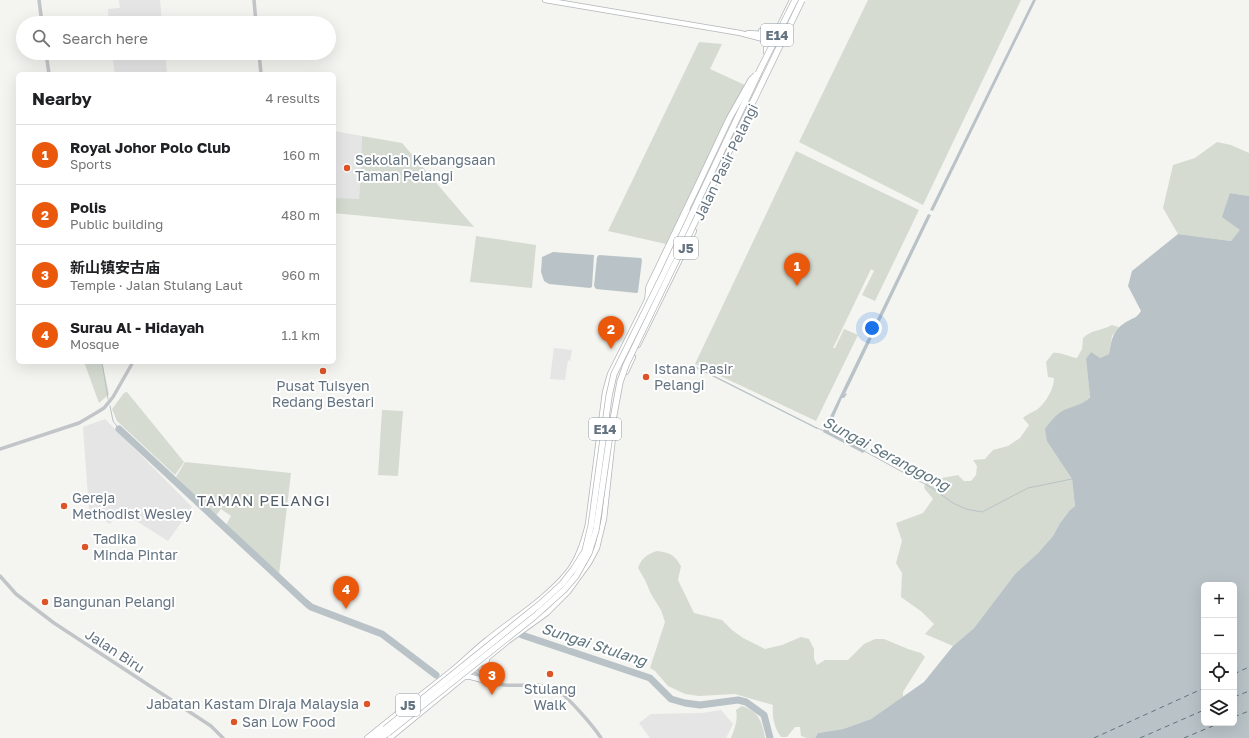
<!DOCTYPE html>
<html lang="en">
<head>
<meta charset="utf-8">
<style>
  body { margin:0; font-family:"Golos Text","Noto Sans SC",sans-serif; background:#f6f6f6; color:#202124 }
  .controls { position:absolute; right:12px; bottom:12px; display:grid; overflow:hidden; border-radius:6px; box-shadow:0 4px 16px #0002 }
  .controls button { width:36px; height:36px; display:grid; place-items:center; padding:0; border:0; border-bottom:1px solid #e0e0e0; background:#fff; color:#202124; font:20px sans-serif }
  .you { position:absolute; left:872px; top:328px; width:14px; height:14px; margin:-10px; border:3px solid #fff; border-radius:50%; background:#1a73e8; box-shadow:0 0 0 6px #1a73e833 }
  .badge { display:grid; place-items:center; width:26px; height:26px; border-radius:50%; background:#ea580c; color:#fff; font-size:13px; font-weight:700 }
  .pin { position:absolute; translate:-50% -33px; filter:drop-shadow(0 1px 2px #0008) }
  .pin::after { content:''; position:absolute; top:21px; width:14px; height:12px; background:inherit; clip-path:polygon(0 0,100% 0,50% 100%) }
  .list { margin:0; padding:0; list-style:none }
  h2 { display:flex; justify-content:space-between; align-items:center; height:52px; margin:0; padding:0 16px; font-size:17px }
  h2 small { font-size:13px; font-weight:400; color:#757577 }
  .list li { display:grid; grid-template-columns:26px 1fr auto; gap:12px; align-items:center; box-sizing:border-box; height:60px; padding:0 16px; border-top:1px solid #e0e0e0 }
  .list b { display:block; font-size:15px; white-space:nowrap }
  .list p { margin:0; font-size:13px; white-space:nowrap; color:#757577 }
  .list em { font-size:13px; font-style:normal; color:#757577 }
  .icon { flex:none; width:22px; height:22px; fill:none; stroke:currentColor; stroke-width:2; stroke-linecap:round; stroke-linejoin:round }
  .map { position:relative; flex:none; width:1249px; height:738px; overflow:hidden }
  .search { position:absolute; background:#fff; box-shadow:0 4px 16px #0002; left:16px; top:16px; width:320px; height:44px; display:flex; align-items:center; gap:10px; box-sizing:border-box; padding:0 14px; border-radius:22px; color:#757577; font-size:15px }
  .panel { position:absolute; background:#fff; box-shadow:0 4px 16px #0002; left:16px; top:72px; width:320px; height:292px; border-radius:6px }
  .map>svg:first-child { display:block }
</style>
</head>
<body>
<div class="map">
<svg width="1249" height="738" viewBox="0 0 1249 738">
  <rect width="100%" height="100%" fill="#f4f4f0"/>
  <g fill="#e4e5e4">
    <path d="M119,0H160L162,23H109L108,9L120,8Z"/>
    <path d="M112,53H165L167,74H115Z"/>
    <path d="M334,131L362,136L358,215L334,213Z"/>
    <path d="M554,348L572,350L570,361L568,360L565,380L550,379Z"/>
    <path d="M105,419L192,507L168,541L119,510L110,524L89,510L83,427Z"/>
    <path d="M721,710L733,724L726,738H650L639,723L651,714L702,713Z"/>
  </g>
  <g fill="#d5dbd1">
    <path d="M868,0H1021L923,205L799,142Z"/>
    <path d="M699,42L722,44L710,69L745,85L716,141L666,244L608,231Z"/>
    <path d="M362,136L402,143L474,227L334,213V198L359,199Z"/>
    <path d="M1217,142L1231,145L1249,153V196L1230,193L1241,230L1231,241L1178,234L1163,208L1173,165L1195,158Z"/>
    <path d="M796,151L919,210L875,301L862,295L874,271L871,269L833,348H835L844,329L858,335L816,421L695,364Z"/>
    <path d="M476,236L536,245L532,288L470,282Z"/>
    <path d="M1112,325L1119,327L1112,336L1109,354L1100,358L1086,359L1090,396L1084,403L1063,411L1061,461L1072,479L1075,506L1070,510L1060,523L1053,536L1038,553L1015,574L974,628L953,646L925,634L934,624L922,612L901,597L902,573L896,563L902,541L896,523L923,513L933,499L924,488L927,479L942,478L958,475L964,481H971L976,475L977,466L973,460L985,459L993,450L1008,446L1020,438L1029,425L1023,418C1028,413 1035,412 1040,407C1047,400 1054,388 1054,378L1048,377L1046,362L1053,353C1062,352 1068,357 1077,358L1082,349L1083,338C1093,329 1101,331 1112,325Z"/>
    <path d="M84,362H102L109,394L99,403Z"/>
    <path d="M127,392L184,462L175,475L117,421L112,409L124,393Z"/>
    <path d="M382,410L403,411L398,476L378,475Z"/>
    <path d="M185,462L291,473L279,575L226,525L231,516L221,509L215,517L176,477Z"/>
    <path d="M657,551C670,553 674,554 681,566L678,580L694,613L722,620L732,630L743,638L765,649L782,645L801,637L809,639L814,649V659L817,665L825,660H848L864,644L875,639H884L908,649L921,653L925,657L903,692V697L871,719L843,729L818,733L815,738H807L801,736L800,727H795L787,737H781C774,728 772,716 773,705L735,694L699,696L685,694L668,686L655,671L650,668L665,622L661,610L651,594L645,580L638,568C641,559 647,554 657,551Z"/>
    <path d="M742,706C759,712 762,721 765,738H731C735,728 738,720 736,710Z"/>
  </g>
  <g fill="#b9c3c7" fill-rule="evenodd">
    <path d="M1033,0H1036L933,211L930,210Z"/>
    <path d="M1230,193L1249,196V738H815L818,733L843,729L871,719L924,682L953,646L974,628L1015,574L1038,553L1053,536L1060,523L1070,510L1075,506L1072,479L1047,441L1045,429C1050,422 1056,414 1064,410C1075,405 1081,406 1090,397L1086,359L1091,352L1100,358L1109,354C1112,339 1112,331 1126,322C1133,318 1137,318 1141,311L1128,286L1132,271L1178,234L1231,241L1240,230L1222,217ZM1204,585H1234V723H1204Z"/>
    <path d="M928,214L931,215L844,396L845,393L847,394L844,398H842L829,428V432L849,442L850,441L867,448L863,453L823,432L825,427Z"/>
    <path d="M553,252L594,255L592,287L590,288L549,284L544,281L541,272L542,257Z"/>
    <path d="M599,255L641,258L642,260L638,292L637,293L596,289L594,286L597,257Z"/>
    <path d="M695,365L697,367L818,428L817,429L696,368L694,366Z"/>
  </g>
  <g fill="none" stroke-linecap="round" stroke-linejoin="round">
    <g stroke="#b9c3c7" stroke-width="1">
      <path d="M102,362L108,399"/>
      <path d="M110,406L113,421L119,429"/>
      <path d="M817,428L824,431"/>
      <path d="M864,451L932,488L953,503L966,509L982,512L1028,488L1072,479"/>
    </g>
    <g stroke="#b9c3c7" stroke-width="7">
      <path d="M119,429L305,602L311,607L382,634L436,675"/>
      <path d="M522,635L650,678L671,699L685,703L700,705L738,700L746,702L764,715L770,738"/>
    </g>
    <g stroke="#5f757e" stroke-width="1" stroke-dasharray="5 4" stroke-linecap="butt">
      <path d="M1234,674L1249,667"/>
      <path d="M1234,697L1249,691"/>
      <path d="M1234,717L1249,711"/>
      <path d="M1094,738L1204,688"/>
      <path d="M1140,738L1204,710"/>
      <path d="M1184,738L1220,723"/>
    </g>
    <g stroke="#b2b6ba" stroke-width="6">
      <g id="major">
        <path d="M545,0L740,33L763,39L780,46"/>
        <path d="M761,31L777,29"/>
        <path d="M748,33L763,34L783,40"/>
        <path d="M763,39L766,43V52"/>
        <path d="M771,43L792,0"/>
        <path d="M638,345L694,231"/>
        <path d="M626,372L633,357"/>
        <path d="M487,660C483,668 486,674 490,682"/>
        <path d="M465,677H471L490,682"/>
        <path d="M367,738C394,716 422,694 450,672C463,662 474,650 487,640C514,618 545,600 568,572C579,558 584,541 588,524L605,392L610,374L643,308L690,212"/>
        <path d="M390,738L508,641L547,613L568,592L589,563L597,548L604,519L614,428"/>
      </g>
    </g>
    <g stroke="#b4b7ba" stroke-width="7">
      <g id="highway">
        <path d="M648,297L649,287L697,187"/>
        <path d="M373,738L385,729"/>
        <path d="M381,738L388,733"/>
      </g>
    </g>
    <g stroke="#c2c5c8" stroke-width="3.5">
      <path d="M39,0L42,23"/>
      <path d="M254,0L256,23"/>
      <path d="M46,53L49,74"/>
      <path d="M259,53L261,74"/>
      <path d="M0,449L79,423L96,413L104,408L113,397L133,362"/>
      <path d="M0,576L16,594L54,623L211,726L223,738"/>
      <path d="M476,668L487,678"/>
      <path d="M473,671C478,675 484,680 491,682C512,690 534,680 555,689C566,694 594,727 601,738"/>
    </g>
    <use href="#major" stroke="#fff" stroke-width="4.5"/>
    <use href="#highway" stroke="#fff" stroke-width="5.5"/>
    <g stroke="#b4b7ba" stroke-width="7" stroke-linecap="butt">
      <g id="highway-bridge">
        <path d="M697,187L729,119L751,80L756,75"/>
        <path d="M385,729L540,604L562,584L573,570L585,551L591,526L609,396L614,374L663,275L760,70L795,0"/>
        <path d="M388,733L535,616L564,590L576,576L589,553L596,530L609,441L620,382L626,365L802,0"/>
      </g>
    </g>
    <use href="#highway-bridge" stroke="#fff" stroke-width="5.5"/>
  </g>
  <g fill="#dd5527" stroke="#fff" stroke-width="1.5">
    <circle cx="347" cy="168" r="4"/>
    <circle cx="323" cy="371" r="4"/>
    <circle cx="646" cy="377" r="4"/>
    <circle cx="64" cy="506" r="4"/>
    <circle cx="85" cy="547" r="4"/>
    <circle cx="45" cy="602" r="4"/>
    <circle cx="550" cy="674" r="4"/>
    <circle cx="367" cy="704" r="4"/>
    <circle cx="234" cy="722" r="4"/>
  </g>
  <g text-anchor="middle" stroke-width="4" stroke-linejoin="round" paint-order="stroke">
    <g fill="#fff" stroke="#929da6" stroke-width="1">
      <rect x="761" y="24" width="32" height="22" rx="3"/>
      <rect x="674" y="237" width="24" height="22" rx="3"/>
      <rect x="589" y="418" width="32" height="22" rx="3"/>
      <rect x="396" y="694" width="24" height="22" rx="3"/>
    </g>
    <g font-size="13" font-weight="bold" fill="#647380">
      <text x="777" y="40">E14</text>
      <text x="686" y="253">J5</text>
      <text x="605" y="434">E14</text>
      <text x="408" y="710">J5</text>
    </g>
    <g font-size="14" fill="#647380" stroke="#fff" text-anchor="start">
      <text x="355" y="165">Sekolah Kebangsaan<tspan x="355" dy="16">Taman Pelangi</tspan></text>
      <text x="654" y="374">Istana Pasir<tspan x="654" dy="16">Pelangi</tspan></text>
      <text x="323" y="391" text-anchor="middle">Pusat Tuisyen<tspan x="323" dy="16">Redang Bestari</tspan></text>
      <text x="72" y="503">Gereja<tspan x="72" dy="16">Methodist Wesley</tspan></text>
      <text x="93" y="544">Tadika<tspan x="93" dy="16">Minda Pintar</tspan></text>
      <text x="53" y="607">Bangunan Pelangi</text>
      <text x="550" y="694" text-anchor="middle">Stulang<tspan x="550" dy="16">Walk</tspan></text>
      <text x="359" y="709" text-anchor="end">Jabatan Kastam Diraja Malaysia</text>
      <text x="242" y="727">San Low Food</text>
    </g>
    <g font-size="14" fill="#647380" stroke="#fff">
      <text transform="translate(726 162) rotate(-64)" y="5">Jalan Pasir Pelangi</text>
      <text transform="translate(115 651) rotate(33)" y="5">Jalan Biru</text>
    </g>
    <g font-size="15" font-style="italic" fill="#5f757e" stroke="#fff">
      <text transform="translate(886 454) rotate(28)" y="5">Sungai Seranggong</text>
      <text transform="translate(594 645) rotate(18)" y="5">Sungai Stulang</text>
    </g>
    <g font-size="15" letter-spacing="1" fill="#515c66" stroke="#fff">
      <text x="264" y="506">TAMAN PELANGI</text>
    </g>
  </g>
</svg>
<div class="controls">
<button>+</button>
<button>−</button>
<button><svg class="icon" aria-label="locate" viewBox="0 0 24 24"><circle cx="12" cy="12" r="6"/><path d="M12 2v4M12 18v4M2 12h4M18 12h4"/></svg></button>
<button><svg class="icon" aria-label="layers" viewBox="0 0 24 24"><path d="M12 4l9 5-9 5-9-5zM3 14l9 5 9-5"/></svg></button>
</div>
<div class="you"></div>
<div class="pin badge" style="left:797px;top:286px">1</div>
<div class="pin badge" style="left:611px;top:349px">2</div>
<div class="pin badge" style="left:492px;top:695px">3</div>
<div class="pin badge" style="left:346px;top:609px">4</div>
<div class="search"><svg class="icon" aria-label="search" viewBox="0 0 24 24"><circle cx="10" cy="10" r="6"/><path d="M15 15l6 6"/></svg>Search here</div>
<section class="panel">
<h2>Nearby<small>4 results</small></h2>
<ul class="list">
<li><span class="badge">1</span><div><b>Royal Johor Polo Club</b><p>Sports</p></div><em>160 m</em></li>
<li><span class="badge">2</span><div><b>Polis</b><p>Public building</p></div><em>480 m</em></li>
<li><span class="badge">3</span><div><b>新山镇安古庙</b><p>Temple · Jalan Stulang Laut</p></div><em>960 m</em></li>
<li><span class="badge">4</span><div><b>Surau Al - Hidayah</b><p>Mosque</p></div><em>1.1 km</em></li>
</ul>
</section>
</div>
</body>
</html>
